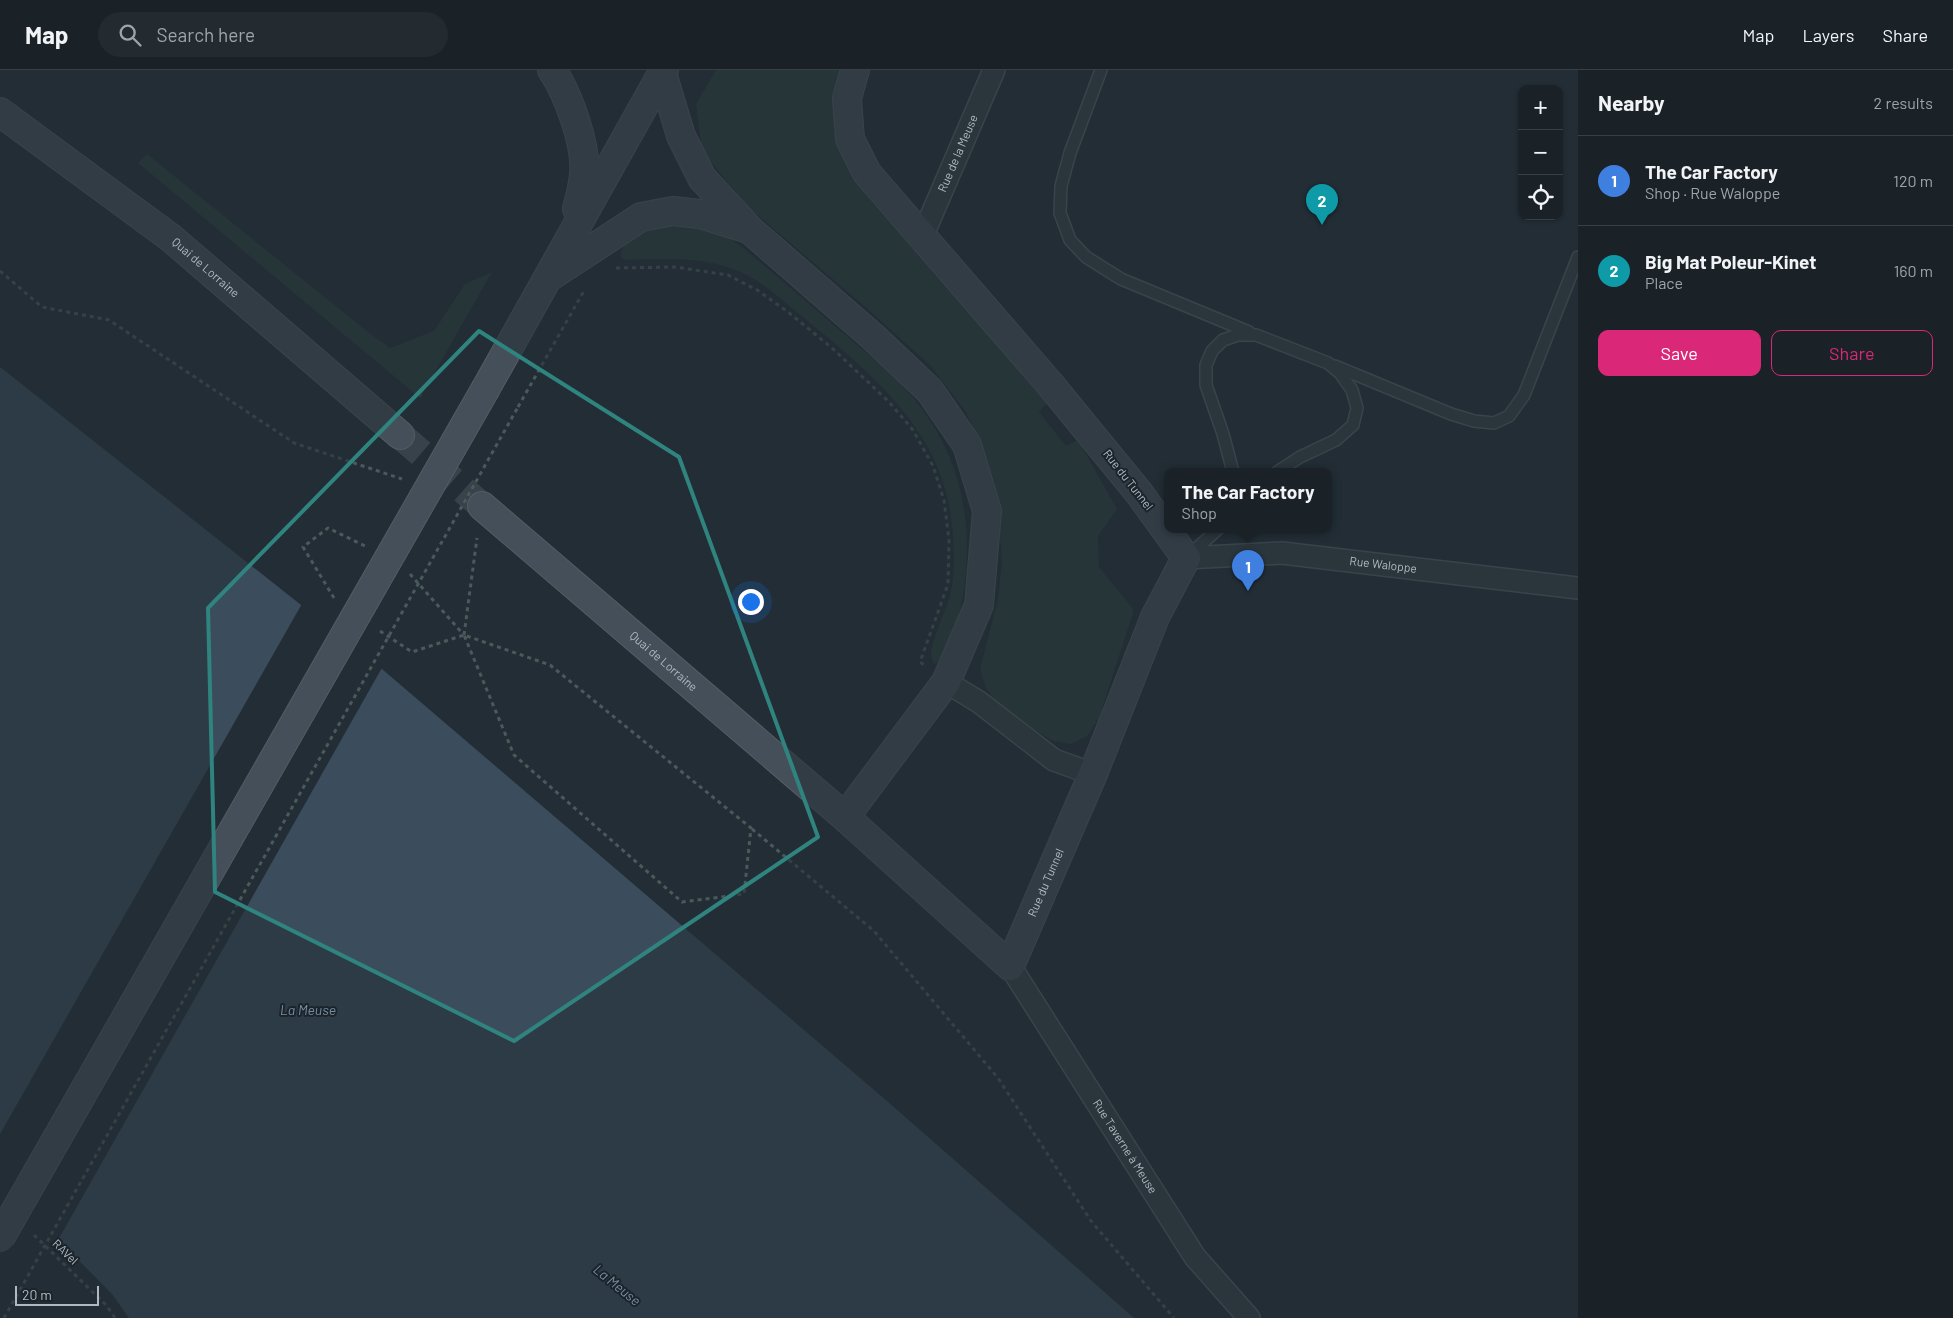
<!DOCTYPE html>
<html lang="en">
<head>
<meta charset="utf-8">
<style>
  body { margin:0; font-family:Barlow,sans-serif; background:#232a30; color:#f1f3f6 }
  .controls { position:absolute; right:15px; top:15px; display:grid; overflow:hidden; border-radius:10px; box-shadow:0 1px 4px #0004 }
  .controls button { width:45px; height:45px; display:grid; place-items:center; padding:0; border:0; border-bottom:1px solid #383f45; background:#1a2228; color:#f1f3f6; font:25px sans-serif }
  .scale { position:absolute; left:15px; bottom:12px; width:84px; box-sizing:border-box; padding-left:5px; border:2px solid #b1bac2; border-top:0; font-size:14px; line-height:18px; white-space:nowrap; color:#b1bac2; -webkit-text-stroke:4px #1c242b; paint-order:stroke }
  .you { position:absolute; left:750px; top:531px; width:18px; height:18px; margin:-12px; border:4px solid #fff; border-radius:50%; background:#1a73e8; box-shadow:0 0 0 8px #1a73e833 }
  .badge { display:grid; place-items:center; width:32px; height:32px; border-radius:50%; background:#db2777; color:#fff; font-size:16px; font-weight:700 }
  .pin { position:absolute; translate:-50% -41px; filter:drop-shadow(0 1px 2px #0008) }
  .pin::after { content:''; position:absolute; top:26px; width:18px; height:15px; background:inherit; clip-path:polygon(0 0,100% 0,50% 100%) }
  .popup { position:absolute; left:1164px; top:398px; width:168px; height:65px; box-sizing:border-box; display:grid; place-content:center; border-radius:10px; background:#1a2228; filter:drop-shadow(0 1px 4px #0005); font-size:16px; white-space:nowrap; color:#9fa4a8 }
  .popup b { font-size:19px; color:#f1f3f6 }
  .popup::after { content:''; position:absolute; left:50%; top:100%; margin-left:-10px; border:10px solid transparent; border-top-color:#1a2228 }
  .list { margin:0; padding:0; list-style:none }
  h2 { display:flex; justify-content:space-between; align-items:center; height:65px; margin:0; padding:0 20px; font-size:21px }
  h2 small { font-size:16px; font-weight:400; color:#9fa4a8 }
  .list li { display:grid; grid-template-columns:32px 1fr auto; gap:15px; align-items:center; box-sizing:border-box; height:90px; padding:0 20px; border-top:1px solid #383f45 }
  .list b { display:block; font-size:19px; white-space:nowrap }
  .list p { margin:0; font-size:16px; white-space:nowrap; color:#9fa4a8 }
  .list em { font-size:16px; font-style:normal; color:#9fa4a8 }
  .actions { display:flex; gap:10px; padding:15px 20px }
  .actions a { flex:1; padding:11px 0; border:1px solid #db2777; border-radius:10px; text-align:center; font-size:18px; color:#db2777 }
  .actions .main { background:#db2777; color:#fff }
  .icon { flex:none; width:28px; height:28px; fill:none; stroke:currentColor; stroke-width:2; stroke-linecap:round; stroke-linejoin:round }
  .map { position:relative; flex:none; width:1578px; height:1248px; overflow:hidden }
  header { display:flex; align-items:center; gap:30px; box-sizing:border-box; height:70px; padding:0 25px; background:#1a2228; border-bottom:1px solid #383f45 }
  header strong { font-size:24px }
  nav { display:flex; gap:28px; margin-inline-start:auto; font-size:18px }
  .search { width:350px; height:45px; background:#232a30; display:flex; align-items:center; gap:12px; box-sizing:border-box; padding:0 18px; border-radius:28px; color:#9fa4a8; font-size:19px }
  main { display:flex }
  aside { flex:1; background:#1a2228 }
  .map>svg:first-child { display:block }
</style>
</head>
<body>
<header>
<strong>Map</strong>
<div class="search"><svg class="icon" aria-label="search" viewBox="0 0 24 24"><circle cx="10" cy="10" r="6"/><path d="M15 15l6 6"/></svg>Search here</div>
<nav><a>Map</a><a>Layers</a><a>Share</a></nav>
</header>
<main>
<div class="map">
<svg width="1578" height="1248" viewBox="0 0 1578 1248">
  <rect width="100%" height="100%" fill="#232d35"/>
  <g fill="#2b3e3c">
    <path d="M716,0H855L847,28L834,43L842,84L866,125L1047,333L1039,342L1066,376L1078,370L1117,439L1098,466L1099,497L1134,540L1099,648L1087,666L1071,674L1054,671L1025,655L994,629L985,616L980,599L998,529L1002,491L998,444L986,389L966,342L930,295L863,235L749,138L702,81L696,34Z"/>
    <path d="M147,84L368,262L390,278L434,261L465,214L492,202L420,328L138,93Z"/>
    <path d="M679,152L720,162L745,179C778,207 810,235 843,263C870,286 901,310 922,339C963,393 974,460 963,526C960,543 949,587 934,594C933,591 931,587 931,583C930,576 947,537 950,526C956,501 954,472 951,447C940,359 869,301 804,248C782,230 761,209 733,199C698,186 661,189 625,190L620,186L624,175L634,161Z"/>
  </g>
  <path fill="#3b4d5c" d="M0,297L382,599L887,1031L1134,1248H129L112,1224L0,1111Z"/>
  <path fill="#232d35" d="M303,532L383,596L57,1172L0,1115V1064Z"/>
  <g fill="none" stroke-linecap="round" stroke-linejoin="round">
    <path stroke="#38424a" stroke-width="28" stroke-dasharray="28 14" stroke-linecap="butt" d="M400,365L482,436"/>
    <g stroke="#545d64" stroke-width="14">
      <g id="lane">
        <path d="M1101,0L1070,83L1061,116L1060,143L1070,170L1086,187L1121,209L1249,262"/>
        <path d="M1335,296L1451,344L1474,351L1494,353L1509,346L1524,325L1578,187"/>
        <path d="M1233,402L1223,364L1206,315V295L1212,281L1223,270L1238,265H1256L1328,293L1340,303L1352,320L1357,338L1353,355L1336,370L1300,387L1277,402"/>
        <path d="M1187,487L1217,460"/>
      </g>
    </g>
    <g stroke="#545d64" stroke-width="24">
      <g id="street">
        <path id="s1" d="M922,167L994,0"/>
        <path id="s2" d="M1186,488L1282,483L1578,518"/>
        <path d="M946,612L979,632L1054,690L1093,704"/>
        <path id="s3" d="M1010,896L1195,1187L1249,1248"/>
      </g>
    </g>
    <g stroke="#545d64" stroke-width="30">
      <g id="secondary">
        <path d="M552,0C568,24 587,75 584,104C583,116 580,128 577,139"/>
        <path d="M662,3L681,66L702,108L749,159L873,267L930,321L967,375L987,441L979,535L946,612L845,747"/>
        <path id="s4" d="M0,42L171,168L400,365"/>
        <path d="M551,206L641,147L673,141L700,144L748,159"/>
        <path d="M486,318L664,0"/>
        <path id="s5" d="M482,436L845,747L1010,896L1093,704L1155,547L1186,488L1139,423L1049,313L867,103L850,69L847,28L855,0"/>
      </g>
    </g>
    <g stroke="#4a5a5a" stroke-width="3" stroke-dasharray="4 4" stroke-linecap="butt">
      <path d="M616,198L675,197L728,205L757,220L788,242L832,278L889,332L913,360L933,396L944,430L949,470L948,514L920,592L924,595"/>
      <path d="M0,201L42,237L109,250L294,373L402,409"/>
      <path d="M518,337L585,219"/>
      <path d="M410,504L464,565"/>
      <path d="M334,528L303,477L328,458L365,476"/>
      <path d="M380,561L412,582L464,565L550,595L751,758L744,824L682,832L514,685L464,565"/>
      <path d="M464,565L477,468"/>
      <path d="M752,759L874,861L998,1008L1091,1151L1174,1248"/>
      <path d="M34,1165L106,1235L115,1248"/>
    </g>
    <use href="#lane" stroke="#373f46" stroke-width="11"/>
    <use href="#street" stroke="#373f46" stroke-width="21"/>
    <use href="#secondary" stroke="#454f59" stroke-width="28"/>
    <g stroke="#545d64" stroke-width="30" stroke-linecap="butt">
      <path id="secondary-bridge" d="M0,1168L486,318"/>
    </g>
    <path stroke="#4a5a5a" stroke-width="3" stroke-dasharray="4 4" stroke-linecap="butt" d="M4,1248L518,337"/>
    <use href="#secondary-bridge" stroke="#454f59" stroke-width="28"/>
  </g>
  <path d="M0 0H1578V1248H0ZM479,261L679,387L818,767L514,971L215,822L208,538Z" fill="#232d35" fill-opacity=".55" fill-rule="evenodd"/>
  <path fill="none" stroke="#2f847f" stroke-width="4" stroke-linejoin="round" d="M479,261L679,387L818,767L514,971L215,822L208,538Z"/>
  <g text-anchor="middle" stroke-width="4" stroke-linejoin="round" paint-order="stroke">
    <g font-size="12" fill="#b1bac2" stroke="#1c242b">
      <text dy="4" stroke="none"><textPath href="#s1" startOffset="91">Rue de la Meuse</textPath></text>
      <text dy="4" stroke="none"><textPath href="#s4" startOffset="258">Quai de Lorraine</textPath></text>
      <text transform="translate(1128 410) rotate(52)" y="4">Rue du Tunnel</text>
      <text dy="4" stroke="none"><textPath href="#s2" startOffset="198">Rue Waloppe</textPath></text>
      <text dy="4" stroke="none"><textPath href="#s5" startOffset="239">Quai de Lorraine</textPath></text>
      <text dy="4" stroke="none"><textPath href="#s5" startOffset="791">Rue du Tunnel</textPath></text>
      <text dy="4" stroke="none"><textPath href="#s3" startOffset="214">Rue Taverne à Meuse</textPath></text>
      <text transform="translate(65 1182) rotate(44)" y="4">RAVel</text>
    </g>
    <g font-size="14" font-style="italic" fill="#768ea2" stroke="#1c242b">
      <text x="308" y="945">La Meuse</text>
      <text transform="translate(617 1215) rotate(39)" y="5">La Meuse</text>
    </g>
  </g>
</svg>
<div class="controls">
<button>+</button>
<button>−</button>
<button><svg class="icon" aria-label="locate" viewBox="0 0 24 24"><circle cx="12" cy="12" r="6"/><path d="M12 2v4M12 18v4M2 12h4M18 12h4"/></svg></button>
</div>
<div class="scale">20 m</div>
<div class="you"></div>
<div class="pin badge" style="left:1248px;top:521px;background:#3f7fe0">1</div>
<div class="popup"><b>The Car Factory</b>Shop</div>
<div class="pin badge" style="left:1322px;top:155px;background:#0f9aa8">2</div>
</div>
<aside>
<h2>Nearby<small>2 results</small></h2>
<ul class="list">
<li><span class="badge" style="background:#3f7fe0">1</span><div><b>The Car Factory</b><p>Shop · Rue Waloppe</p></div><em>120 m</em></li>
<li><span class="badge" style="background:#0f9aa8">2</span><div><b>Big Mat Poleur-Kinet</b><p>Place</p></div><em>160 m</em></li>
</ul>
<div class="actions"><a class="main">Save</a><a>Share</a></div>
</aside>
</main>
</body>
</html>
